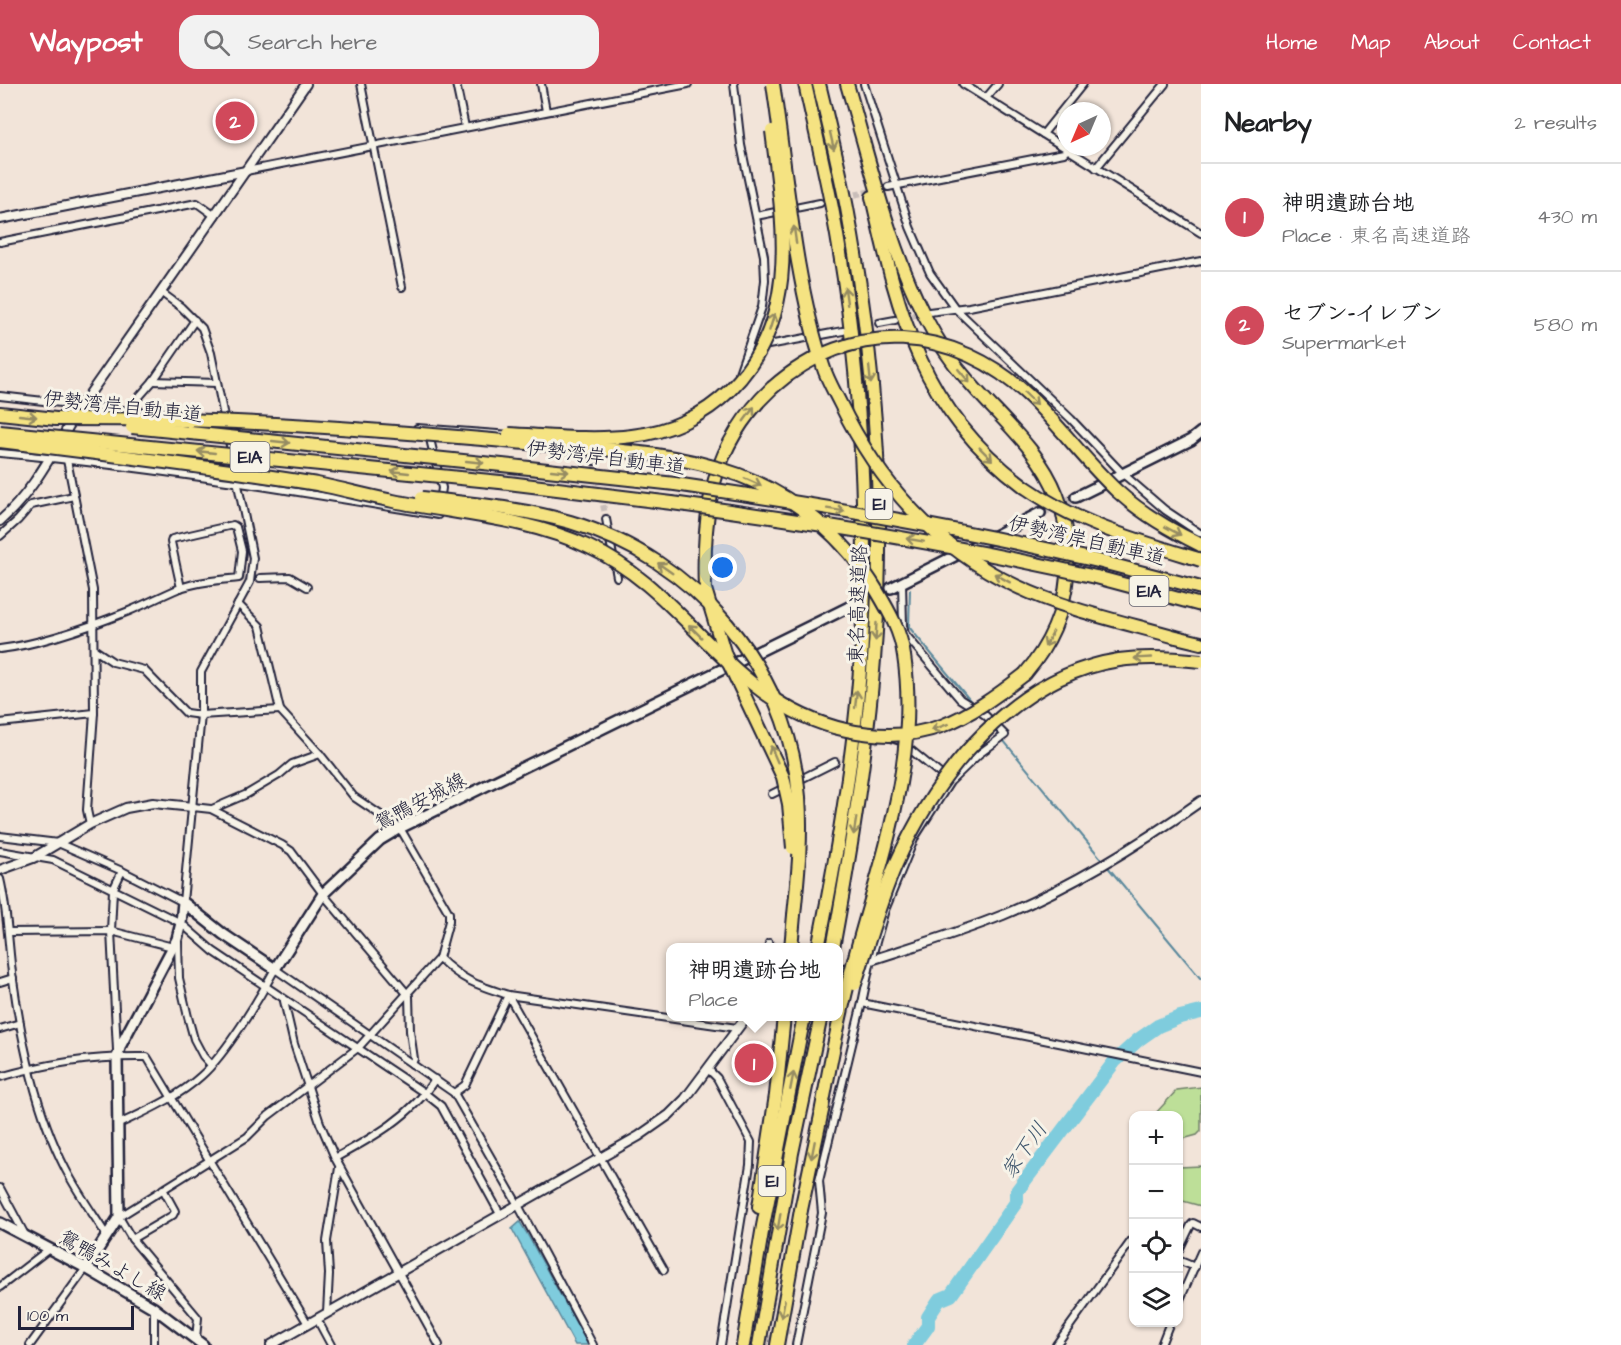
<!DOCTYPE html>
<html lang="en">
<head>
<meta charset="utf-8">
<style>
  body { margin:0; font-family:"Architects Daughter","Klee One",sans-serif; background:#f2f2f2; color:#202124 }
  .controls { position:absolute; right:18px; bottom:18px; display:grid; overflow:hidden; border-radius:12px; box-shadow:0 2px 4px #0004 }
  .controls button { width:54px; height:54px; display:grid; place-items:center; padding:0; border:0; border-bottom:2px solid #e0e0e0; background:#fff; color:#202124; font:30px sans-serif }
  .compass { position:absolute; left:1057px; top:18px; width:54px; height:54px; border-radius:50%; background:#fff; box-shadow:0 2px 4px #0004; rotate:224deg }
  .scale { position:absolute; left:18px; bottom:15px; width:116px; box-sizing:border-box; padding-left:6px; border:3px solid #22223b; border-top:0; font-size:16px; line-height:21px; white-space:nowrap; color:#22223b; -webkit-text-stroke:4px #f7f3e8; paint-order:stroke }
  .you { position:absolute; left:723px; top:484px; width:21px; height:21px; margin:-15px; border:4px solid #fff; border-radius:50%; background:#1a73e8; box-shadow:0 0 0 9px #1a73e833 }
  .badge { display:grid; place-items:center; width:39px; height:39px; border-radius:50%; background:#d1495b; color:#fff; font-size:20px; font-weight:700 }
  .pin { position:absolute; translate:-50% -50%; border:3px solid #fff; box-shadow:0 2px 6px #0006 }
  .popup { position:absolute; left:666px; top:859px; width:177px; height:78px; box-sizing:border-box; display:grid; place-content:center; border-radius:12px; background:#fff; filter:drop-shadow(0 2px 4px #0005); font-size:20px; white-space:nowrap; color:#757577 }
  .popup b { font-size:22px; color:#202124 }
  .popup::after { content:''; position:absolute; left:50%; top:100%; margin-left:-12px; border:12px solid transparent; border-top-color:#fff }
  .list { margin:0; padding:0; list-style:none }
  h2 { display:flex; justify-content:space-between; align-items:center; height:78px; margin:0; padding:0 24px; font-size:26px }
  h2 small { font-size:20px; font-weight:400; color:#757577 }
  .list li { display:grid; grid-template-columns:39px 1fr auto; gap:18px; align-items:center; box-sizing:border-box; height:108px; padding:0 24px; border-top:2px solid #e0e0e0 }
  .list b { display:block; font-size:22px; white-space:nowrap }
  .list p { margin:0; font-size:20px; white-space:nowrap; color:#757577 }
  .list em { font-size:20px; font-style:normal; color:#757577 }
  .icon { flex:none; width:33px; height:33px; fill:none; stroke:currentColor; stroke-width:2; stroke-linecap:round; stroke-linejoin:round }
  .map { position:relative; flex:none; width:1201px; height:1261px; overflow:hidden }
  header { display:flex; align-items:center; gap:36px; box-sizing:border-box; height:84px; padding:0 30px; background:#d1495b; color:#fff }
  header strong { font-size:28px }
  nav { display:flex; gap:33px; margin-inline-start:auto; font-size:21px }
  .search { width:420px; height:54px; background:#f2f2f2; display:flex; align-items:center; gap:15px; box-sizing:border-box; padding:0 21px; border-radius:18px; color:#757577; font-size:22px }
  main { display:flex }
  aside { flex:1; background:#fff }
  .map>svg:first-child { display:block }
</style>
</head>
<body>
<header>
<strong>Waypost</strong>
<div class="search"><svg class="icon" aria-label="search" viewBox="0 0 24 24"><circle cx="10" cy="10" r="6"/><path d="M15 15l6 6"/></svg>Search here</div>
<nav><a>Home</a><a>Map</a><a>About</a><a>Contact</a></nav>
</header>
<main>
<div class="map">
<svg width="1201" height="1261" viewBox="0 0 1201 1261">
  <rect width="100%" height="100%" fill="#f2e4d9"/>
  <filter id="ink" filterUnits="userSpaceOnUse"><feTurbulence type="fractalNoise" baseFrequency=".0167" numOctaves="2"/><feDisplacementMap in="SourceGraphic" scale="12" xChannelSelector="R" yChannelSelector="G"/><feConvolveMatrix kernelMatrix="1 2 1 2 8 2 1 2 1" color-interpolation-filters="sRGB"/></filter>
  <g filter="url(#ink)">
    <g fill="#bddf98" stroke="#70806a" stroke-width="1.5">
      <path d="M1201,1003V1047L1197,1051L1179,1056L1178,1032L1154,1031L1177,1006Z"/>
      <path d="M1201,1082V1122L1179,1116V1083Z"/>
    </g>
    <path fill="#7fccdd" stroke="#5a889c" stroke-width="1.5" d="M520,1138L526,1148L588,1261H575L512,1145Z"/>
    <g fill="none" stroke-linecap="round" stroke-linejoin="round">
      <g stroke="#5a889c" stroke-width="2">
        <path d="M910,506L909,543L973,620"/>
        <path d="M994,645L1103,777"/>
        <path d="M1107,782L1201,895"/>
      </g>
      <path stroke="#7fccdd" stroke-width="14" d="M914,1261L928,1242V1233L939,1216L951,1211L1017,1117V1107L1115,977L1138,956L1158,942L1180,933L1201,928"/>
      <g stroke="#c8bdb9" stroke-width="6" stroke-dasharray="6 3" stroke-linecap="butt">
        <path d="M820,119L888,103"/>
        <path d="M895,236L924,229"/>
        <path d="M849,245L879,239"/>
        <path d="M594,377L606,435"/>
        <path d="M239,494H260"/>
        <path d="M835,678L884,653"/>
        <path d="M772,1086L816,1095"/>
        <path d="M759,1259L791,1246"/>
      </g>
      <path stroke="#c8bdb9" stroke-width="9" stroke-dasharray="9 4.5" stroke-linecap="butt" d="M1040,429L1076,413"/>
      <g stroke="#22223b" stroke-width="10">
        <g id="minor">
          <path d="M361,0L402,203"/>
          <path d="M456,0L465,43"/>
          <path d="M541,0L546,27"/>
          <path d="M734,0L741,61L764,172L765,196L762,223L739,289"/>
          <path d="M864,0L910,143L930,189L955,224L1071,335L1122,389L1165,426L1201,450"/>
          <path d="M963,0L1201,149"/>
          <path d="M986,14L998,0"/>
          <path d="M1043,50L1083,0"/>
          <path d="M1096,84L1165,0"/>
          <path d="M246,87L688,0"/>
          <path d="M888,103L1064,69L1068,65"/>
          <path d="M756,132L820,119"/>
          <path d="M0,158L197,119L215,132"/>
          <path d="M929,228L969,223L1201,177"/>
          <path d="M879,239L895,236"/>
          <path d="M763,262L843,247"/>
          <path d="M153,297L217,299"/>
          <path d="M0,312L131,327L194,331"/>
          <path d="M139,313L153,297L195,236"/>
          <path d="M417,344L511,351"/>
          <path d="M591,363L594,377"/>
          <path d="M0,369C147,382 293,407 438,431L442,404L429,351"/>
          <path d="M67,376L93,506L94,629L87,726L90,740"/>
          <path d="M606,435L617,493"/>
          <path d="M0,452L18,436L31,421L74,412"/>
          <path d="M260,494L290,493L307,503"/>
          <path d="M0,565C42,560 89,543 129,527C146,520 163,511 180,504C199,497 220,496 239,494L242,467L236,443L233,441L172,455L171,458L181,504"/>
          <path d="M95,566L113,578L144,586L186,629L201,631L280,626"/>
          <path d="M0,639L94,629"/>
          <path d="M891,654L900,657L945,694"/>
          <path d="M795,698L835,678"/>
          <path d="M772,710L786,703"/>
          <path d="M193,723L211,725L282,761L291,767L323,810L409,912L410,947L414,975L412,980"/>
          <path d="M212,725L247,710L279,691L292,680L320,670"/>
          <path d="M0,752L58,759L122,787L183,818L201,631V588L250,498L253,474L211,269L202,244L181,223L162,209"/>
          <path d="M0,767L53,776L181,839L213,867L426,1010L441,1022L500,1130"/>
          <path d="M0,795C8,828 8,862 13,896C22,960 36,1028 66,1086C78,1109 93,1130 107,1152"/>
          <path d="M8,848L111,847L173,863"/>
          <path d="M178,857L179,894L188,933L194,955L203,972L211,981"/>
          <path d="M769,859L772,864"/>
          <path d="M439,874C463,897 477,901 508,911L737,944"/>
          <path d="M0,898L13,894"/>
          <path d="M508,911L664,1186"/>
          <path d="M284,917L294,960L320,1039L335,1074L439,1261"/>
          <path d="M862,919L1201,988"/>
          <path d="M0,945L20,939"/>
          <path d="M117,966L111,847L113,806L122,787"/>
          <path d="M708,985L717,994L751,1058L750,1081L721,1261"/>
          <path d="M0,993C47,979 98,972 147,973L308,1240"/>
          <path d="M454,1009L465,1001L508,911"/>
          <path d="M117,1041C146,1027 177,1014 201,992C226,970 259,915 275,885L454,1009L518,1121L593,1261"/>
          <path d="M335,1074C372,1054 412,1032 435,995"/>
          <path d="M0,1104L25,1151"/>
          <path d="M132,1155L173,1131L175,1127L163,1105"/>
          <path d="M1178,1168L1191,1141L1193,1139L1201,1143"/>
          <path d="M1178,1176L1195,1183"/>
          <path d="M0,1203L49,1165"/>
          <path d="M1178,1220L1201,1168"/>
          <path d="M327,1229L329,1190L327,1157L339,1084"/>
          <path d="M317,1235L331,1261"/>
          <path d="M196,1254L198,1234L132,1155L119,1133L247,1053L268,1032L359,963L439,874L449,837V829L445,822L400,744L354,713L320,670L280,626L260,542L238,520"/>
          <path d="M30,1261L86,1184"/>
          <path d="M154,1261V1224"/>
          <path d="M796,1261L822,1129L819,1097L862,919L871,876L885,826L915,753L950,698L979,670L1005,651L985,631L960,615L905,550L903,542L902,498"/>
          <path d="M1056,1261L1134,1153"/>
          <path d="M1161,1261L1170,1238"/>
        </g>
      </g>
      <g stroke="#22223b" stroke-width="12">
        <g id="tertiary">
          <path d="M0,135L246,87"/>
          <path d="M0,437C37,405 57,358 84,318C158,212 233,106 306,0"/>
          <path d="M0,786L33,774L90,740L126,724L153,719L193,723"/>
          <path d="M838,887C893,868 949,853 1003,831C1073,802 1139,761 1201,717"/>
          <path d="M271,1261L639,1052L669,1031L685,1015L747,932"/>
        </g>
      </g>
      <g stroke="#22223b" stroke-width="14">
        <g id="secondary">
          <path d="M1076,413L1191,356L1201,348"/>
          <path d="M891,504L1040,429"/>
          <path d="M0,1139L86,1184L154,1224L203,1261"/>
          <path d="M86,1184L119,1133L117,973L121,961L177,855L181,839L183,818L223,850L275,885L323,810L380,756L400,744L853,521"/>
        </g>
      </g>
      <g stroke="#22223b" stroke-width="16">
        <g id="motorway">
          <path d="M805,0C814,41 824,83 832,124C856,249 865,377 864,504C862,624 842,746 818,864"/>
          <path d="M819,0C829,41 839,83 847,124C866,226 878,331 879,435C881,580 859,722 833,864"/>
          <path d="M847,0C870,78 888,160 925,233C936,254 949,275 965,293C996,331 1039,364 1057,411C1067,436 1069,465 1067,492C1064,529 1049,562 1025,590"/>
          <path d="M872,113C899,233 921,325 1025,403"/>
          <path d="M0,329L56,335"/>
          <path d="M502,381L675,400"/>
          <path d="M500,398L672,419"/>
          <path d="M1098,477L1201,504"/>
          <path d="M1096,493L1201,521"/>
          <path d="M705,505C702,426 712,360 772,304"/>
          <path d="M1176,553L1201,559"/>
          <path d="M791,864L794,831"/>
          <path d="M759,1123L776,1011L784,932"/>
          <path d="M743,1261L763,1142L804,932"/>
          <path d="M759,1261L792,1069L821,932"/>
          <path d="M777,1261L801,1126"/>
        </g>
      </g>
      <use href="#minor" stroke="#f7f3e8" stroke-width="6"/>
      <use href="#tertiary" stroke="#f7f3e8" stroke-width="8"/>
      <use href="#secondary" stroke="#f7f3e8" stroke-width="9"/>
      <use href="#motorway" stroke="#f5e382" stroke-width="12"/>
      <g stroke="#22223b" stroke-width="16" stroke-linecap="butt">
        <g id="motorway-bridge">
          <path d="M773,0C787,92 794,194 823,282C827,295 834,307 840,319C878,398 936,464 1016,502C1066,526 1123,538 1176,553"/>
          <path d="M772,304C852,233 954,241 1030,313C1061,343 1086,378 1117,407C1142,430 1170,446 1201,461"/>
          <path d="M56,335C108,335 160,335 212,337C313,341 414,349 515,358C589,365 668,365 739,391C797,413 845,454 877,507C889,527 901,548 904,572C920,677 878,784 852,884C839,932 830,980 821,1029"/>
          <path d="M132,343L502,381"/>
          <path d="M0,348L500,398"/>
          <path d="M509,350C549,352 592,357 632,352C669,348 704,332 730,306C802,234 783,138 772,47"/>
          <path d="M0,357C106,370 212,383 317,400C342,405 368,412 393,417C459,430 528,434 589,463C688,508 730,621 846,646C923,663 966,636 1025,590"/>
          <path d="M675,400C817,421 959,444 1098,477"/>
          <path d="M1025,403C1078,440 1139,457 1201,476"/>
          <path d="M422,414C471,420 522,424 570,438C694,474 789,583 799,713C802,753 798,792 794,831"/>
          <path d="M672,419C814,438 956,461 1096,493"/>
          <path d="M705,505L725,571L783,693L789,720L793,764"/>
          <path d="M855,900C868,860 879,819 896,780C937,688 1014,592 1119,576C1147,572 1174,574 1201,577"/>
          <path d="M801,1126L823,1022"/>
        </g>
      </g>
      <use href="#motorway-bridge" stroke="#f5e382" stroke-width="12"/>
    </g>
    <defs><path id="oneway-shaft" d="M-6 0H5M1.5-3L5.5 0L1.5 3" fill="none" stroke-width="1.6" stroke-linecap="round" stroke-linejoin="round" transform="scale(1.5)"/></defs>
    <g stroke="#968c62">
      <use href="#oneway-shaft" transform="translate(832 57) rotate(77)"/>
      <use href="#oneway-shaft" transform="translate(795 151) rotate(-98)"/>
      <use href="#oneway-shaft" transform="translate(846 212) rotate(-98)"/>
      <use href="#oneway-shaft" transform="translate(772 238) rotate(-73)"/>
      <use href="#oneway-shaft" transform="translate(870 291) rotate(84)"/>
      <use href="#oneway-shaft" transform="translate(964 292) rotate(50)"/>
      <use href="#oneway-shaft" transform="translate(1031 315) rotate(44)"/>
      <use href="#oneway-shaft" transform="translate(749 330) rotate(-54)"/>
      <use href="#oneway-shaft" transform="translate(28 332) rotate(6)"/>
      <use href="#oneway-shaft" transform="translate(281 358) rotate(6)"/>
      <use href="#oneway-shaft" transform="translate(206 368) rotate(-174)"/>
      <use href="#oneway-shaft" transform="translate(986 370) rotate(45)"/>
      <use href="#oneway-shaft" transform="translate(475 378) rotate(6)"/>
      <use href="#oneway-shaft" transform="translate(560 387) rotate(6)"/>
      <use href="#oneway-shaft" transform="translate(400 388) rotate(-174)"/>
      <use href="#oneway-shaft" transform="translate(753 398) rotate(24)"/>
      <use href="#oneway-shaft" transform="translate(836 426) rotate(9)"/>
      <use href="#oneway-shaft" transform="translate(1173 447) rotate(28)"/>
      <use href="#oneway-shaft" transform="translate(915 456) rotate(-170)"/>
      <use href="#oneway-shaft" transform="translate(665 484) rotate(-145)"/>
      <use href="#oneway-shaft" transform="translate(1002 494) rotate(-151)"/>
      <use href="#oneway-shaft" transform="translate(695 547) rotate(-135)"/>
      <use href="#oneway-shaft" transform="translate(876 548) rotate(93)"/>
      <use href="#oneway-shaft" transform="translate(1049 555) rotate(118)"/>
      <use href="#oneway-shaft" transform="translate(1143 574) rotate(177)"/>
      <use href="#oneway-shaft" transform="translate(856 615) rotate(-84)"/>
      <use href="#oneway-shaft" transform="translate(940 643) rotate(159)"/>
      <use href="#oneway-shaft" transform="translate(774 670) rotate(-113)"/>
      <use href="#oneway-shaft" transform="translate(855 742) rotate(99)"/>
      <use href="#oneway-shaft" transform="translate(792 997) rotate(-79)"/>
      <use href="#oneway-shaft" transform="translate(813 1066) rotate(101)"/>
      <use href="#oneway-shaft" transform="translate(779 1138) rotate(100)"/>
      <use href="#oneway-shaft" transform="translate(783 1225) rotate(101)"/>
    </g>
  </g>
  <g text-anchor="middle" stroke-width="6" stroke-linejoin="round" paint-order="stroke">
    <g fill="#f7f3e8" stroke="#62616f" stroke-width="1.5">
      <rect x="230.5" y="358" width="39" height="30" rx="4.5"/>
      <rect x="865.5" y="405" width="27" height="30" rx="4.5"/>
      <rect x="1129.5" y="492" width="39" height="30" rx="4.5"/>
      <rect x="758.5" y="1082" width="27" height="30" rx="4.5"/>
    </g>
    <g font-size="18" font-weight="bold" fill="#22223b">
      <text x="250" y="379">E1A</text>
      <text x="879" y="426">E1</text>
      <text x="1149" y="513">E1A</text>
      <text x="772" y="1103">E1</text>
    </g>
    <g font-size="20" fill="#22223b" stroke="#f7f3e8">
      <text transform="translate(123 322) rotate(6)" y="7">伊勢湾岸自動車道</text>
      <text transform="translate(606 373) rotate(7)" y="7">伊勢湾岸自動車道</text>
      <text transform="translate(1087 456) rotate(13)" y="7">伊勢湾岸自動車道</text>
      <text transform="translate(857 520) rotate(-88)" y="7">東名高速道路</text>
      <text transform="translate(420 717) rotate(-28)" y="7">鴛鴨安城線</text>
      <text transform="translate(113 1181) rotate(30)" y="7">鴛鴨みよし線</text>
    </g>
    <g font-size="21" font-style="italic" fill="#3e556c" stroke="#f7f3e8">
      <text transform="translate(1024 1066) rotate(-55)" y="7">家下川</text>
    </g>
  </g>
</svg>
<div class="controls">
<button>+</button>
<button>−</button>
<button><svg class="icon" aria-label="locate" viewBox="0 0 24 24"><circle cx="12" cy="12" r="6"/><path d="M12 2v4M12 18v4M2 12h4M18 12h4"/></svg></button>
<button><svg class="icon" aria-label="layers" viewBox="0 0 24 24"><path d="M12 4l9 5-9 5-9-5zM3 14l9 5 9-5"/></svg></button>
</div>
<svg class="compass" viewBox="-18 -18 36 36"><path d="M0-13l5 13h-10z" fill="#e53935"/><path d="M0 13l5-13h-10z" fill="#757577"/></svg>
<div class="scale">100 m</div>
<div class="you"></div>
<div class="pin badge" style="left:754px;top:979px">1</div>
<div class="popup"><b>神明遺跡台地</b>Place</div>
<div class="pin badge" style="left:235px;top:37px">2</div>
</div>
<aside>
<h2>Nearby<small>2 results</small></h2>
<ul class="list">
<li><span class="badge">1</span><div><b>神明遺跡台地</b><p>Place · 東名高速道路</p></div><em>430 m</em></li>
<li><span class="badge">2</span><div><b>セブン-イレブン</b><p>Supermarket</p></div><em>580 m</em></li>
</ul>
</aside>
</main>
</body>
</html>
